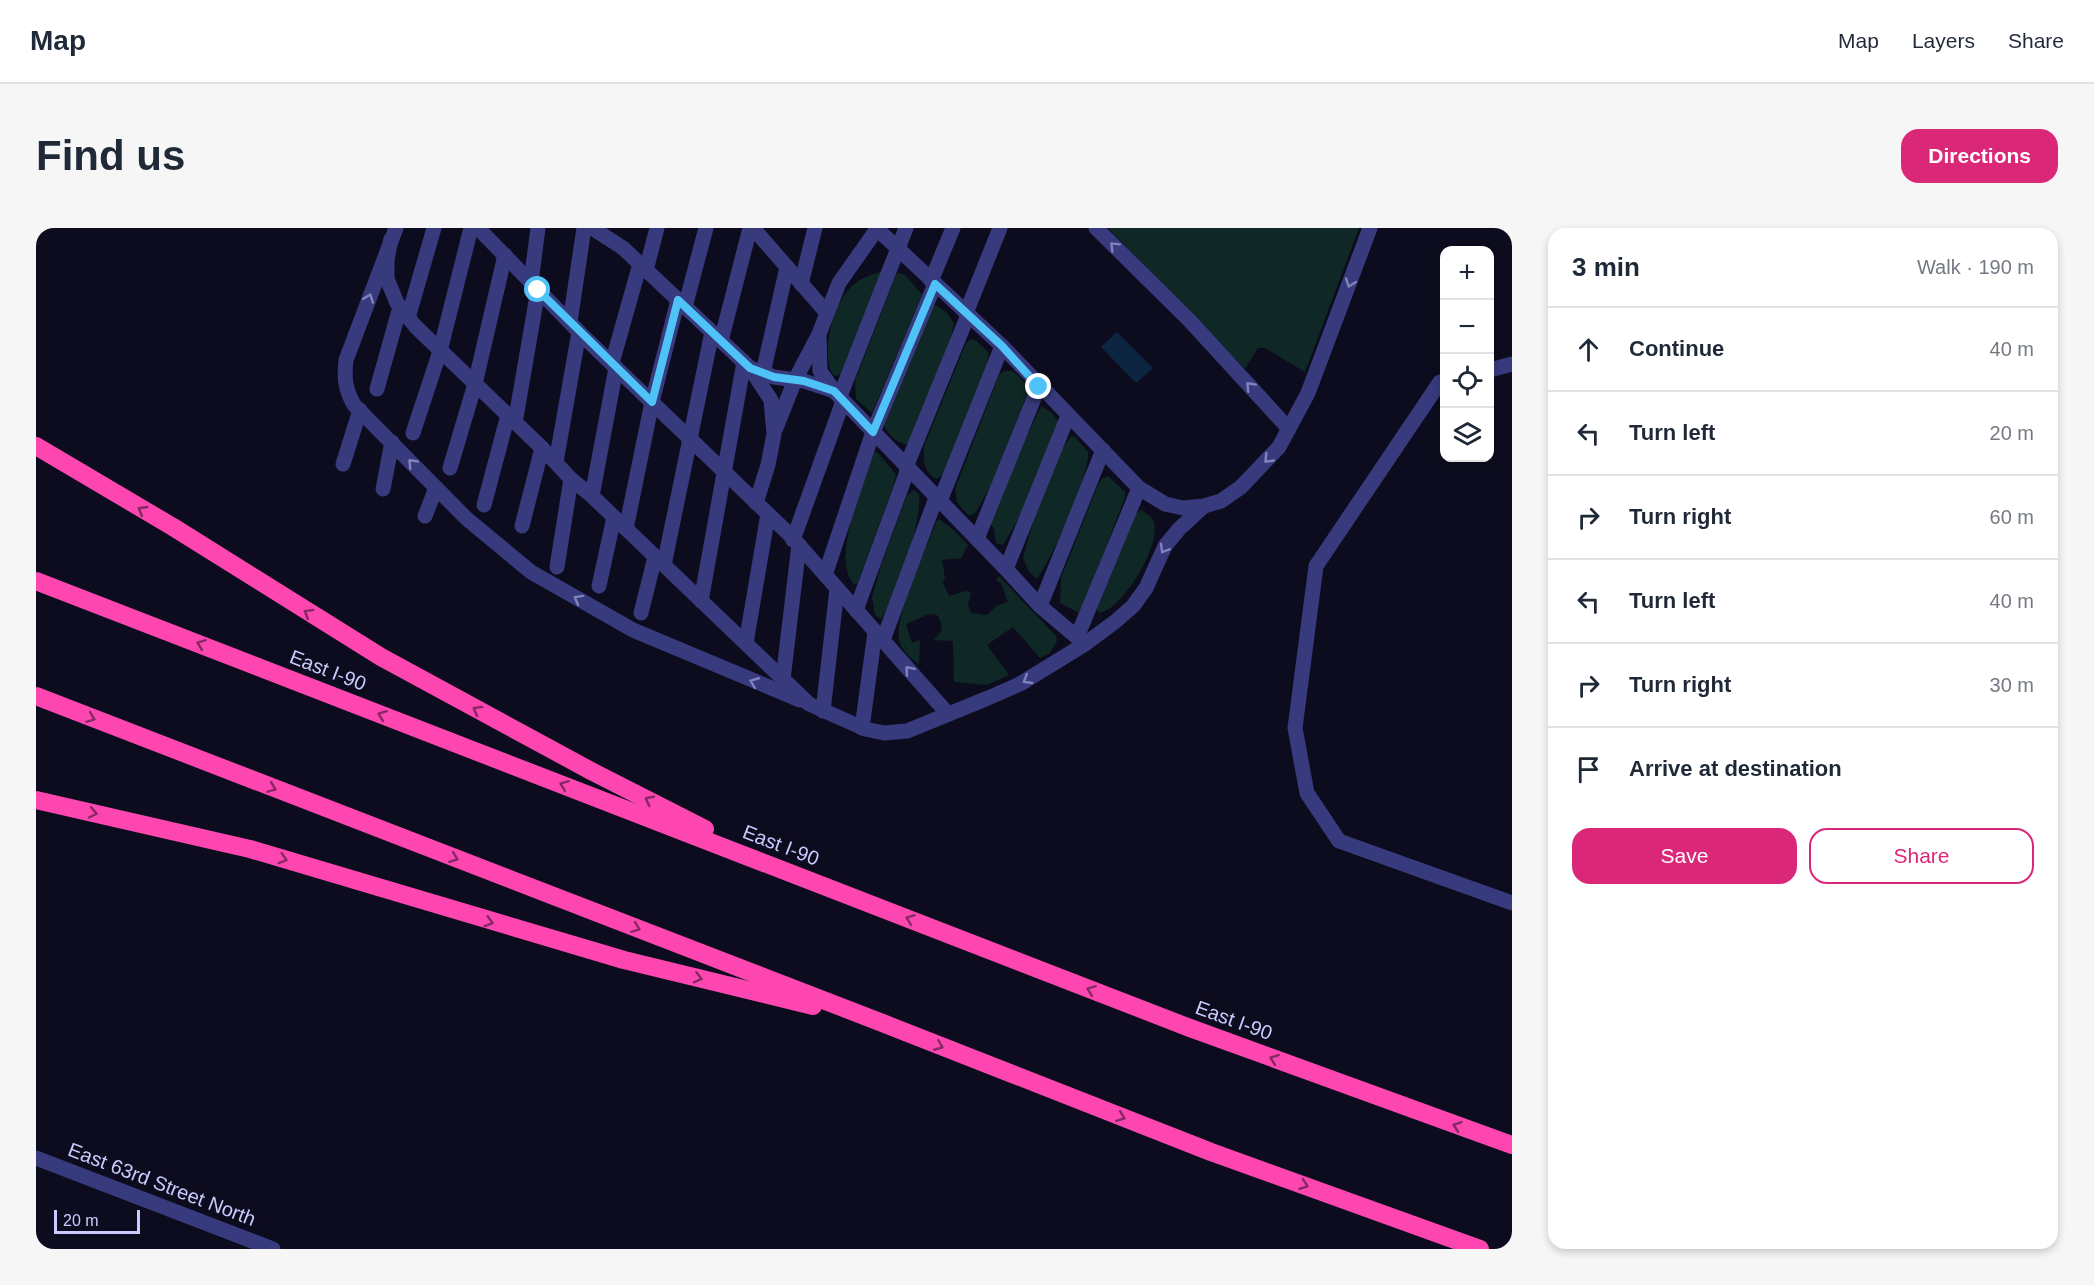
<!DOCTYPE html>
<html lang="en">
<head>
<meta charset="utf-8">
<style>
  body { margin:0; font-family:Helvetica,sans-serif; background:#f6f6f7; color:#1f2937 }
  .controls { position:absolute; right:18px; top:18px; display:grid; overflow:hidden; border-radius:12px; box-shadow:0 3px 9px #0003 }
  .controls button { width:54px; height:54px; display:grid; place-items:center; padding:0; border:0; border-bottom:2px solid #e0e1e3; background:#fff; color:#1f2937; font:30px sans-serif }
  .scale { position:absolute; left:18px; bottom:15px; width:86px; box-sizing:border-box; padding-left:6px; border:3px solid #cbcaff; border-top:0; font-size:16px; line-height:21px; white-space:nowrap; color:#cbcaff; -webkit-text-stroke:4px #0d0c1e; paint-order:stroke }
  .stop { position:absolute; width:18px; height:18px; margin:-14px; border:4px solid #4fc3f7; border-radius:50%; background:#fff }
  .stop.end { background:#4fc3f7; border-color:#fff; box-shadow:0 2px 6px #0008 }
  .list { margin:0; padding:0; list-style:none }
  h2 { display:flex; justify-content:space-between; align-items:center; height:78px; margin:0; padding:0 24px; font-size:26px }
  h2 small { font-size:20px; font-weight:400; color:#747a83 }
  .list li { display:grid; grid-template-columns:39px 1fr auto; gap:18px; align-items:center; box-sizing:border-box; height:84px; padding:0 24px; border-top:2px solid #e0e1e3 }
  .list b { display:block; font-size:22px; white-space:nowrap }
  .list em { font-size:20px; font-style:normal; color:#747a83 }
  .actions { display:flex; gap:12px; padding:18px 24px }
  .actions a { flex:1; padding:14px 0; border:2px solid #db2777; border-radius:18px; text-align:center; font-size:21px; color:#db2777 }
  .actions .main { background:#db2777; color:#fff }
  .icon { flex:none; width:33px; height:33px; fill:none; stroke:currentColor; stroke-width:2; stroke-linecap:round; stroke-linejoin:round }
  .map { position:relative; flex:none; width:1476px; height:1021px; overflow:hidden; border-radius:18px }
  header { display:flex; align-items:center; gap:36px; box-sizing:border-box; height:84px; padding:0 30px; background:#fff; border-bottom:2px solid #e0e1e3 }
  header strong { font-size:28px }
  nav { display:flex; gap:33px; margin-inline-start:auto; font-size:21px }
  .intro { display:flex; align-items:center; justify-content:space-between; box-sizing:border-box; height:144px; padding:0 36px }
  h1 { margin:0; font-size:42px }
  .button { padding:15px 27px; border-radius:18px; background:#db2777; color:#fff; font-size:21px; font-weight:700 }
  main { display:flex; gap:36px; padding:0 36px }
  aside { flex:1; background:#fff; border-radius:18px; box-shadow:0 3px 9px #0003 }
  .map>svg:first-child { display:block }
</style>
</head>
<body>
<header>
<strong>Map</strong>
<nav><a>Map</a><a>Layers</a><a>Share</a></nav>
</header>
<div class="intro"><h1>Find us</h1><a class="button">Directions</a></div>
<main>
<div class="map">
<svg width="1476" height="1021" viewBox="0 0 1476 1021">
  <rect width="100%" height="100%" fill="#0d0c1e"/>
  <g fill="#0f2825">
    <path d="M1072,0H1323L1269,144L1229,120H1222L1209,141Z"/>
    <path d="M844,44L846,46L805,145L801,148L796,146C785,120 797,74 818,56C825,50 836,47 844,44Z"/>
    <path d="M864,45L870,48L886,67L836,185L820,171L819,153L860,47Z"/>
    <path d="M897,76L910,84L918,95L912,120L872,217C859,214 853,207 847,196Z"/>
    <path d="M935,111L939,112L953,125L951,137L908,246L900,251C887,242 887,232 888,218L930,115Z"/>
    <path d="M968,143H976C984,149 992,155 991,166L956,255L940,284L936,287H932L921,274L919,261L963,147Z"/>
    <path d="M1005,178L1015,184L1023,194L988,281L967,317L960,315L958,300L954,296L982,227Z"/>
    <path d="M1035,208L1039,209L1052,224C1054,249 1016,329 1001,351L993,344L987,330C997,293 1012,239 1035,208Z"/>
    <path d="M841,224L860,246L857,259L821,356H818C794,331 828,255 838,225Z"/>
    <path d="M1072,248L1089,264V269L1049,374L1043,385L1024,375L1025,350L1061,259L1066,251Z"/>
    <path d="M878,262L883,266C886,295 861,367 845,391L839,387L836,369L845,338L871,267Z"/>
    <path d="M1105,282C1110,285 1116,288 1118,295C1125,316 1087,382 1063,385L1061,381L1100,286Z"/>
    <path d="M903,291L919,303L932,317L925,330L906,332L909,350L907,355L913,368L930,363L935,365L932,377L935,385L951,387L960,378L972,374L965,355L960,352L963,348L1020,408L1021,413L1014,425L1004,430L977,399L951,417L973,447L951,457L918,454L917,413L898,412C907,403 908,398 901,387L893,386L870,396L876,415L884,412L883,437C875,430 866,423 863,412C858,388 891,318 901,293Z"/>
  </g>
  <path fill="#0c2642" d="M1081,104L1116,139L1115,142L1100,155L1065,119Z"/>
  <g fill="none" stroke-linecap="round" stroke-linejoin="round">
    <g stroke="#373b7d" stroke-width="15">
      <path d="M360,0L310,132C308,150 309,161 318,177L431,291L495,344L597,402L764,472"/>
      <path d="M442,0L547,108L754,307L912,486"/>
      <path d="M556,0L587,20L714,140L735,172L738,206L732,237L720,275"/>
      <path d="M717,0L791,85"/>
      <path d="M840,0L966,118L1103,260L1129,276L1147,280L1168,278L1185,273L1205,259L1243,219L1272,165L1334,0"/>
      <path d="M1060,0L1154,93L1253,201"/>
      <path d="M841,1L803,55L783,106L784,143L798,163L970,341L1004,378L1049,416"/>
      <path d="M355,11L351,32V51L361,75L379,98L506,220L535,251L556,268L773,476L829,501L848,505L871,503L952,470L984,456L1049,416L1080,393L1097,378L1110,360L1129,318L1143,301L1168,278"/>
      <path d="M610,42L621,0"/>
      <path d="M895,53L917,0"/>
      <path d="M495,54L502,0"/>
      <path d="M765,56L779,0"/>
      <path d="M649,79L670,0"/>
      <path d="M930,85L964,0"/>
      <path d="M372,90L398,0"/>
      <path d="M534,94L548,0"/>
      <path d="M685,113L714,0"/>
      <path d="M576,135L604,36"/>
      <path d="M717,141L738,149L768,153L798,163"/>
      <path d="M1454,142L1476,136"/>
      <path d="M727,145L751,39"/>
      <path d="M1408,153L1404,154L1280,338L1259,500L1271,565L1303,613L1476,675"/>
      <path d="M341,161L364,79"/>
      <path d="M804,168L870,0"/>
      <path d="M479,195L502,62"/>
      <path d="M740,200L759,152L782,108"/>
      <path d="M377,205L404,123L435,0"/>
      <path d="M520,234L543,104"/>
      <path d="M307,236L324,182"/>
      <path d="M870,239L932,87"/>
      <path d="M414,240L439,156L469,27"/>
      <path d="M347,261L356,214"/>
      <path d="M556,268L580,140"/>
      <path d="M904,273L966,118"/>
      <path d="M448,277L472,187"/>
      <path d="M389,288L400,260"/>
      <path d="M486,298L506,220"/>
      <path d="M590,301L616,174L642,72"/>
      <path d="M941,311L1003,158"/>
      <path d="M757,312L807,173"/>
      <path d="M628,337L676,104"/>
      <path d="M521,339L535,251"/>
      <path d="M970,341L1032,188"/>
      <path d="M789,347L837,204L899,56"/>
      <path d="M563,358L578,289"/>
      <path d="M665,373L708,134"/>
      <path d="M1004,378L1067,222"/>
      <path d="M820,382L872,241"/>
      <path d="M605,385L619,329"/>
      <path d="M1041,409L1103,260"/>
      <path d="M847,412L900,270"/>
      <path d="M710,415L732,286"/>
      <path d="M747,451L763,317"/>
      <path d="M787,483L801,361"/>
      <path d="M826,500L839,404"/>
    </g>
    <path stroke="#373b7d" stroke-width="15" d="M0,930L237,1021"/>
    <g stroke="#fd46af" stroke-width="18">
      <path d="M0,218L137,299L345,429L557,544L669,601"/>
      <path d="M0,353L1154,800L1476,917"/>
      <path d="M0,468L849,796L1175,924L1444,1021"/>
      <path d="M0,572L214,621L588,732L777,778"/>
    </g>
  </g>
  <defs><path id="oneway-chevron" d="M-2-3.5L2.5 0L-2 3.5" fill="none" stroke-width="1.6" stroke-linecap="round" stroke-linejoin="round" transform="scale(1.5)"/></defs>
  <g stroke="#8182be">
    <use href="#oneway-chevron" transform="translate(1078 18) rotate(-135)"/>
    <use href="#oneway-chevron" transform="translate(1314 55) rotate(110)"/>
    <use href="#oneway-chevron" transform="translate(333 70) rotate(-70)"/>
    <use href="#oneway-chevron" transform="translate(1214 158) rotate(-133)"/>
    <use href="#oneway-chevron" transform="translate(1232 231) rotate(134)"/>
    <use href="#oneway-chevron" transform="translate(376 235) rotate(-134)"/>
    <use href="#oneway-chevron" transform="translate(1128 321) rotate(121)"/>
    <use href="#oneway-chevron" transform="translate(542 371) rotate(-151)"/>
    <use href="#oneway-chevron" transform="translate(873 442) rotate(-131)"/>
    <use href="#oneway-chevron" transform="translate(991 452) rotate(149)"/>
    <use href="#oneway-chevron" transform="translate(718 454) rotate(-158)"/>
  </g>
  <g stroke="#852966">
    <use href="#oneway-chevron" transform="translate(106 282) rotate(-149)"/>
    <use href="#oneway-chevron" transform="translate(272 385) rotate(-149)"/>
    <use href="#oneway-chevron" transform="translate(165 416) rotate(-159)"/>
    <use href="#oneway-chevron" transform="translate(441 482) rotate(-151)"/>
    <use href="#oneway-chevron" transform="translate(346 487) rotate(-159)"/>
    <use href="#oneway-chevron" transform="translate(55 490) rotate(21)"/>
    <use href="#oneway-chevron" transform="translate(528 557) rotate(-159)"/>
    <use href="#oneway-chevron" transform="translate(236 560) rotate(21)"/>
    <use href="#oneway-chevron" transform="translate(613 572) rotate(-153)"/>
    <use href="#oneway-chevron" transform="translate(57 585) rotate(12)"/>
    <use href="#oneway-chevron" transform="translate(418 630) rotate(21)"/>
    <use href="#oneway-chevron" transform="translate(247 631) rotate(17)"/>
    <use href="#oneway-chevron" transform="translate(874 691) rotate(-159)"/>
    <use href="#oneway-chevron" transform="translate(453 694) rotate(16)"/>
    <use href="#oneway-chevron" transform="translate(600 700) rotate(21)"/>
    <use href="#oneway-chevron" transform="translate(662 750) rotate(14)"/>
    <use href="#oneway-chevron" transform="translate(1055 762) rotate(-159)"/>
    <use href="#oneway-chevron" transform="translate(903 818) rotate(22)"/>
    <use href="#oneway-chevron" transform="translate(1238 831) rotate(-160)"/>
    <use href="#oneway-chevron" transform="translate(1085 889) rotate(21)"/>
    <use href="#oneway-chevron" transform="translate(1421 898) rotate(-161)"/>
    <use href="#oneway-chevron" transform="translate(1268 957) rotate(20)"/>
  </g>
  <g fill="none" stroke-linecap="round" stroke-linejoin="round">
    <path stroke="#4fc3f7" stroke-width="8" d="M502,62L616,174L642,72L714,140L738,149L768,153L798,163L837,204L899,56L966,118L1003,159"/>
  </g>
  <g text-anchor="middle" stroke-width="6" stroke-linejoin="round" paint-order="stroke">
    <g font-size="20" fill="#cbcaff" stroke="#0d0c1e">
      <text transform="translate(292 442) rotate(21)" y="7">East I-90</text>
      <text transform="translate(745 617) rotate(21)" y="7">East I-90</text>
      <text transform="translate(1198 792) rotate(20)" y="7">East I-90</text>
      <text transform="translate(126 956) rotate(21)" y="7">East 63rd Street North</text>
    </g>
  </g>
</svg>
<div class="controls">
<button>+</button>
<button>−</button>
<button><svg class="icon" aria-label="locate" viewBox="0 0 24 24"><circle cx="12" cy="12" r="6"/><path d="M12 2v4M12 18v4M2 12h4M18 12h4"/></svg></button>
<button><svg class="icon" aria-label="layers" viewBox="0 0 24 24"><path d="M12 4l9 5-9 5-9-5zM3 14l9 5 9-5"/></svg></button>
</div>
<div class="scale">20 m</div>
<div class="stop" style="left:502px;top:62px"></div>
<div class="stop end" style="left:1003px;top:159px"></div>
</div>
<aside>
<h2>3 min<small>Walk · 190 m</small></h2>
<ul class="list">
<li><svg class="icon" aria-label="ahead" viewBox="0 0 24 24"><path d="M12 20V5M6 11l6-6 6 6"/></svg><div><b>Continue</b></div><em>40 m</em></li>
<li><svg class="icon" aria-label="left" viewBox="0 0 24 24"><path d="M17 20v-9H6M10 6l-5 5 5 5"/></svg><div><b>Turn left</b></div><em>20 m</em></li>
<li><svg class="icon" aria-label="right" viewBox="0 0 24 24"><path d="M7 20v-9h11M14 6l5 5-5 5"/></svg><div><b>Turn right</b></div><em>60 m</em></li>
<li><svg class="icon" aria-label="left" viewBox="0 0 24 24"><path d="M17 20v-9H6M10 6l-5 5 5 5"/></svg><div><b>Turn left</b></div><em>40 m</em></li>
<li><svg class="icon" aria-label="right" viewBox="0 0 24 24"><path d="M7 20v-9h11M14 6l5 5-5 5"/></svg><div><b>Turn right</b></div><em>30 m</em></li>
<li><svg class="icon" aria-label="arrive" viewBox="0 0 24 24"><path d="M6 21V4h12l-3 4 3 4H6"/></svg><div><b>Arrive at destination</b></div></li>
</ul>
<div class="actions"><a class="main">Save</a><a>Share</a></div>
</aside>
</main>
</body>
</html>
